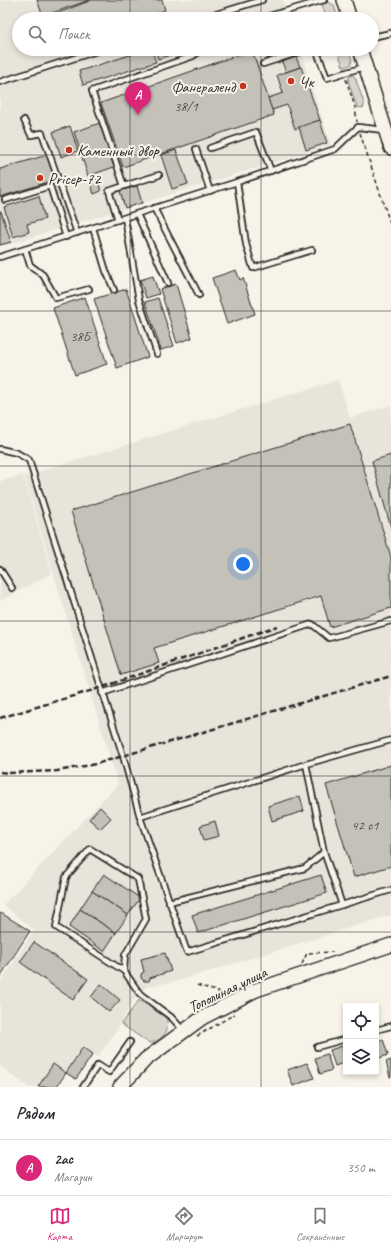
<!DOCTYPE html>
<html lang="ru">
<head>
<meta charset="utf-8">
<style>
  body { margin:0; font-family:Caveat,sans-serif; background:#f2f2f3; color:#2b2b33 }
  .controls { position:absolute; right:12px; bottom:12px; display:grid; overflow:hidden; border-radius:0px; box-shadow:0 2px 6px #0003 }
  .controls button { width:36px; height:36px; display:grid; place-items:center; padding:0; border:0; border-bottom:1px solid #e1e1e2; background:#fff; color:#2b2b33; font:20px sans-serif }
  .you { position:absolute; left:243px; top:564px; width:14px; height:14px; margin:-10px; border:3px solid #fff; border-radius:50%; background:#1a73e8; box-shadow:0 0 0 6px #1a73e833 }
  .badge { display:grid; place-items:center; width:26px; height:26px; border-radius:50%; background:#db2777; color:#fff; font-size:13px; font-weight:700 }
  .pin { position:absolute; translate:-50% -33px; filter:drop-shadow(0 1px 2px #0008) }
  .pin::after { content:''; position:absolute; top:21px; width:14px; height:12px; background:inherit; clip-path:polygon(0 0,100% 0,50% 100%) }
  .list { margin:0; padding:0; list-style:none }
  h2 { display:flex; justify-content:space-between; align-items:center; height:52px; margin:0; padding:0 16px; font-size:17px }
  h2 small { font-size:13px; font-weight:400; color:#7c7c81 }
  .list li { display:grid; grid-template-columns:26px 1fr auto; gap:12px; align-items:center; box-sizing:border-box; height:56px; padding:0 16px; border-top:1px solid #e1e1e2 }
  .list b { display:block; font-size:15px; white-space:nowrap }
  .list p { margin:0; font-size:13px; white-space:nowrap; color:#7c7c81 }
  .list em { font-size:13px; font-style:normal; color:#7c7c81 }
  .icon { flex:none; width:22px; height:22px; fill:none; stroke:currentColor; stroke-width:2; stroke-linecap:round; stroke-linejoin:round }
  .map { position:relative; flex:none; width:391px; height:1087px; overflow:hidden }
  .search { position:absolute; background:#fff; box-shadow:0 2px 6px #0003; left:12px; right:12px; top:12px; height:44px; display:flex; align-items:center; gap:10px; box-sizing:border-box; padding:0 14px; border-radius:22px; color:#7c7c81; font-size:15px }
  .sheet { height:108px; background:#fff }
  nav { display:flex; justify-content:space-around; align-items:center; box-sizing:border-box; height:56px; border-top:1px solid #e1e1e2; background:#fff; font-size:11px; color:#7c7c81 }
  nav a { display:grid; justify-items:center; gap:2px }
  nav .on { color:#db2777 }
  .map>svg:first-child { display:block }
</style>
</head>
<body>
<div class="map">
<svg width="391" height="1087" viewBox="0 0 391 1087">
  <rect width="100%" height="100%" fill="#f7f3e8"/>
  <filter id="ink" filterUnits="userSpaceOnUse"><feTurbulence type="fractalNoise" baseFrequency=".025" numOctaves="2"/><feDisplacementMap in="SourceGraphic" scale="8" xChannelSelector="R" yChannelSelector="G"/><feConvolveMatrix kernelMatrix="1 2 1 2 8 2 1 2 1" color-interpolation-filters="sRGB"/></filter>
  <g filter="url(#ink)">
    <g fill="#e8e4da">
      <path d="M0,0H283L289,19H19V49H299L331,145L0,247Z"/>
      <path d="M338,380L350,418L391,405V915L181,980L146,987L131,1004L118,1028L98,1057L83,1047L66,1073L53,1065L38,1087H28L0,1066V983L34,930L3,905L118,784L24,476Z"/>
      <path d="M23,475L52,573L0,601V481Z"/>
    </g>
    <g fill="#dad6cc" stroke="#82807c">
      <path d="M328,2L334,5L338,19H327L322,5Z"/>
      <path d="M337,49H348L352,60L351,64L346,67L343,66Z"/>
      <path d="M352,75L355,77L364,103V107L361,108L357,107L348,81L349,77Z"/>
      <path d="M139,1000L165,1017C173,1029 161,1042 149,1043L121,1024Z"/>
    </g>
    <g fill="#c4c1b9" stroke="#2b2b2b">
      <path d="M37,0H90L43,16Z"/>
      <path d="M92,0H162L165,10L141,19H42Z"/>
      <path d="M149,49H151L156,62L83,85L79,71Z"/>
      <path d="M155,49H190L158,59Z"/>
      <path d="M264,49H295L267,58Z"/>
      <path d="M252,50L274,115L123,167L101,103Z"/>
      <path d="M296,57L300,67L286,72L282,62Z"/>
      <path d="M301,67L320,120L295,129L287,105L272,110L268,98L283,93L277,75Z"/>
      <path d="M320,120L327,143L306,150L299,127Z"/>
      <path d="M100,123L114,167L88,176L74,132Z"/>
      <path d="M70,126L78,151L61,157L53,132Z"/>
      <path d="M176,150L188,184L172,189L161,155Z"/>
      <path d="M47,155L55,180L0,197V169Z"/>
      <path d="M97,179L101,191L94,194L90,181Z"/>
      <path d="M137,186L142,203L125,208L120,191Z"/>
      <path d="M39,196L45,219L27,224L29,232L13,237L4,207Z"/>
      <path d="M0,211H1L11,242L0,245Z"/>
      <path d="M236,270L240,280L243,278L255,314L227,324L212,278Z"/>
      <path d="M153,276L159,294L146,298L140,280Z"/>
      <path d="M176,284L192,338L177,343L160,289Z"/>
      <path d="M126,289L148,357L117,368L94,299Z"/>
      <path d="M85,297L107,364L75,375L53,308Z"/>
      <path d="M158,298L174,346L161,350L145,302Z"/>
      <path d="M350,424L391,557V608L330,627L321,596L154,648L159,663L121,675L71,511Z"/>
      <path d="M391,455V528L372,461Z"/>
      <path d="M391,765V866L354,877L326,785Z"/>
      <path d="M300,796L304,811L272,821L268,806Z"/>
      <path d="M100,807L111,818L100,829L89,819Z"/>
      <path d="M215,821L219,836L204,840L200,826Z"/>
      <path d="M104,874L140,898L128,915L92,891Z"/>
      <path d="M321,875L327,893L198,933L192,915Z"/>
      <path d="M92,891L128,915L116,933L80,909Z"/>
      <path d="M80,909L116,933L104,951L69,927Z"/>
      <path d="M1,913L30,931L0,977V914Z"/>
      <path d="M34,942L88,979L73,1000L20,962Z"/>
      <path d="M165,953L171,971L150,978L149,981H144L141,978V974L144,972L141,959Z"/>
      <path d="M101,984L120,1000L109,1012L91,997Z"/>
      <path d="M383,1039L388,1055L376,1059V1042Z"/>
      <path d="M342,1046L346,1062L335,1066L330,1050Z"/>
      <path d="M83,1047L93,1054L76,1079L66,1073Z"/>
      <path d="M327,1054L332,1070L320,1074L315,1058Z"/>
      <path d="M391,1060V1077H390L386,1062Z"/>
      <path d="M307,1063L314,1078L293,1086L287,1070Z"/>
      <path d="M53,1064L66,1073L62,1079L56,1087H38Z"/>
    </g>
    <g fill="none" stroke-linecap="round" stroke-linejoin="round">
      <g stroke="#2b2b2b" stroke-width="8">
        <g id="service">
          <path d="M200,19L262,0"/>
          <path d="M259,19L324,0"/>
          <path d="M372,37L391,33"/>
          <path d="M316,49L327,78L364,67"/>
          <path d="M263,64L309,49"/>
          <path d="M0,82L103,49"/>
          <path d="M24,120L31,135L42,133L77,233"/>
          <path d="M210,148L256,132L271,171"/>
          <path d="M196,149L210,191"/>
          <path d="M159,175L124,186L92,91L193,56L203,49"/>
          <path d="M237,182L246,244L253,268L312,250"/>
          <path d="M5,200L50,186L66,237"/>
          <path d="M154,208L199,295"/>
          <path d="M137,214L168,283"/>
          <path d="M125,218L139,300L157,354"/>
          <path d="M118,220L109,191L124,186"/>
          <path d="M93,228L106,271L114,290"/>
          <path d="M25,249L30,265L43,275L56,298L89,289"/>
          <path d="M0,257L237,182L335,149L358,127L383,130"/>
          <path d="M0,449L17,453L29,460L123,756L140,817L187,952L391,890"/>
          <path d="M0,569L12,588"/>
          <path d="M102,693L312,624L329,638L391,621"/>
          <path d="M306,764L391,740"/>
          <path d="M140,817L306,764L324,852L342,905"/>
          <path d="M169,902L305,868L324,852"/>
          <path d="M124,971L125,955L146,919L138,879L90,849L66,877L56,927L124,971L140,994L171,1017L184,1031"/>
          <path d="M376,1030L391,1026"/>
          <path d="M317,1047L346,1039"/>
          <path d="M83,1087L98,1065L109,1072L130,1042"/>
        </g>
      </g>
      <g stroke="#2b2b2b" stroke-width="16">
        <g id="secondary">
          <path d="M344,0L350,19"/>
          <path d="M360,49L391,148"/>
          <path d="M120,1087L146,1059L202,1018L256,990L391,945"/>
        </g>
      </g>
      <g stroke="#2b2b2b" stroke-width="1.5" stroke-dasharray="4 3" stroke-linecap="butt">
        <path d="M346,79L355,107L357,122"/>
        <path d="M360,133L391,226"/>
        <path d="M302,964L307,953L333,952"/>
        <path d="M197,985L225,994"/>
        <path d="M197,1036L235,1014"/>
      </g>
      <use href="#service" stroke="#f7f3e8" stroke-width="4.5"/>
      <use href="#secondary" stroke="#f7f3e8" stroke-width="13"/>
      <g stroke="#2b2b2b" stroke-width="2.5" stroke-dasharray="6 3" stroke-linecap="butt">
        <path d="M0,718L100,688L277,626"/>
        <path d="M0,772L8,773L57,771L96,764L391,676"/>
      </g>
    </g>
  </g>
  <path fill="none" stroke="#2b2b2b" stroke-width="1" stroke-opacity="0.55" d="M130,0V19M261,0V19M130,49V1087M261,49V1087M0,155H391M0,311H391M0,466H391M0,621H391M0,776H391M0,932H391"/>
  <g fill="#c8321e" stroke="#f7f3e8" stroke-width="1.5">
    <circle cx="291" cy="81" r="4"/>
    <circle cx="243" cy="86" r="4"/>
    <circle cx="69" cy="150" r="4"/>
    <circle cx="40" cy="178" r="4"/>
  </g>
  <g text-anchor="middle" stroke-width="4" stroke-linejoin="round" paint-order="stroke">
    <g font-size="14" fill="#51504e">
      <text x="186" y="111">38/1</text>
      <text x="80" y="341">38Б</text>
      <text x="365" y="830">42 c1</text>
    </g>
    <g font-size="16" fill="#2b2b2b" stroke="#f7f3e8" text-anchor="start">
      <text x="299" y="87">Чк</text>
      <text x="235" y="92" text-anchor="end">Фанераленд</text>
      <text x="77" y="156">Каменный двор</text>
      <text x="48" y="184">Pricep-72</text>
    </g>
    <g font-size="16" fill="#2b2b2b" stroke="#f7f3e8">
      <text transform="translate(227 989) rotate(-26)" y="6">Тополиная улица</text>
    </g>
  </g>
</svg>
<div class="controls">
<button><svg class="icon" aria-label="locate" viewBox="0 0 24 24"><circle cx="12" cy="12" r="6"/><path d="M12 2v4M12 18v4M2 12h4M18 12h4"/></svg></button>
<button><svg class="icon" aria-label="layers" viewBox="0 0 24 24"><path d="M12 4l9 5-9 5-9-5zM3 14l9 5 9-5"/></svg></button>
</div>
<div class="you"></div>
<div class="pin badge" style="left:138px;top:115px">A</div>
<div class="search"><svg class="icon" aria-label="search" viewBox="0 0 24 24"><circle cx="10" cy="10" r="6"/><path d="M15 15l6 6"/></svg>Поиск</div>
</div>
<section class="sheet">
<h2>Рядом<small></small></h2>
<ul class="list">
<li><span class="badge">A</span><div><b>2ас</b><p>Магазин</p></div><em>350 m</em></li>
</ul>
</section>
<nav>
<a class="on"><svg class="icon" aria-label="map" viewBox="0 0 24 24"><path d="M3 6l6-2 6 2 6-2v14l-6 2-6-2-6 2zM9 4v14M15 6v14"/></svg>Карта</a>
<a><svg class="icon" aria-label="directions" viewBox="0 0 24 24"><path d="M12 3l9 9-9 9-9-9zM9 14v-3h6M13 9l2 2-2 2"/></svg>Маршрут</a>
<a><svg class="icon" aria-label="saved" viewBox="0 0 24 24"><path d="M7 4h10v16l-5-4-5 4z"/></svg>Сохранённые</a>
</nav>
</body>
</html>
